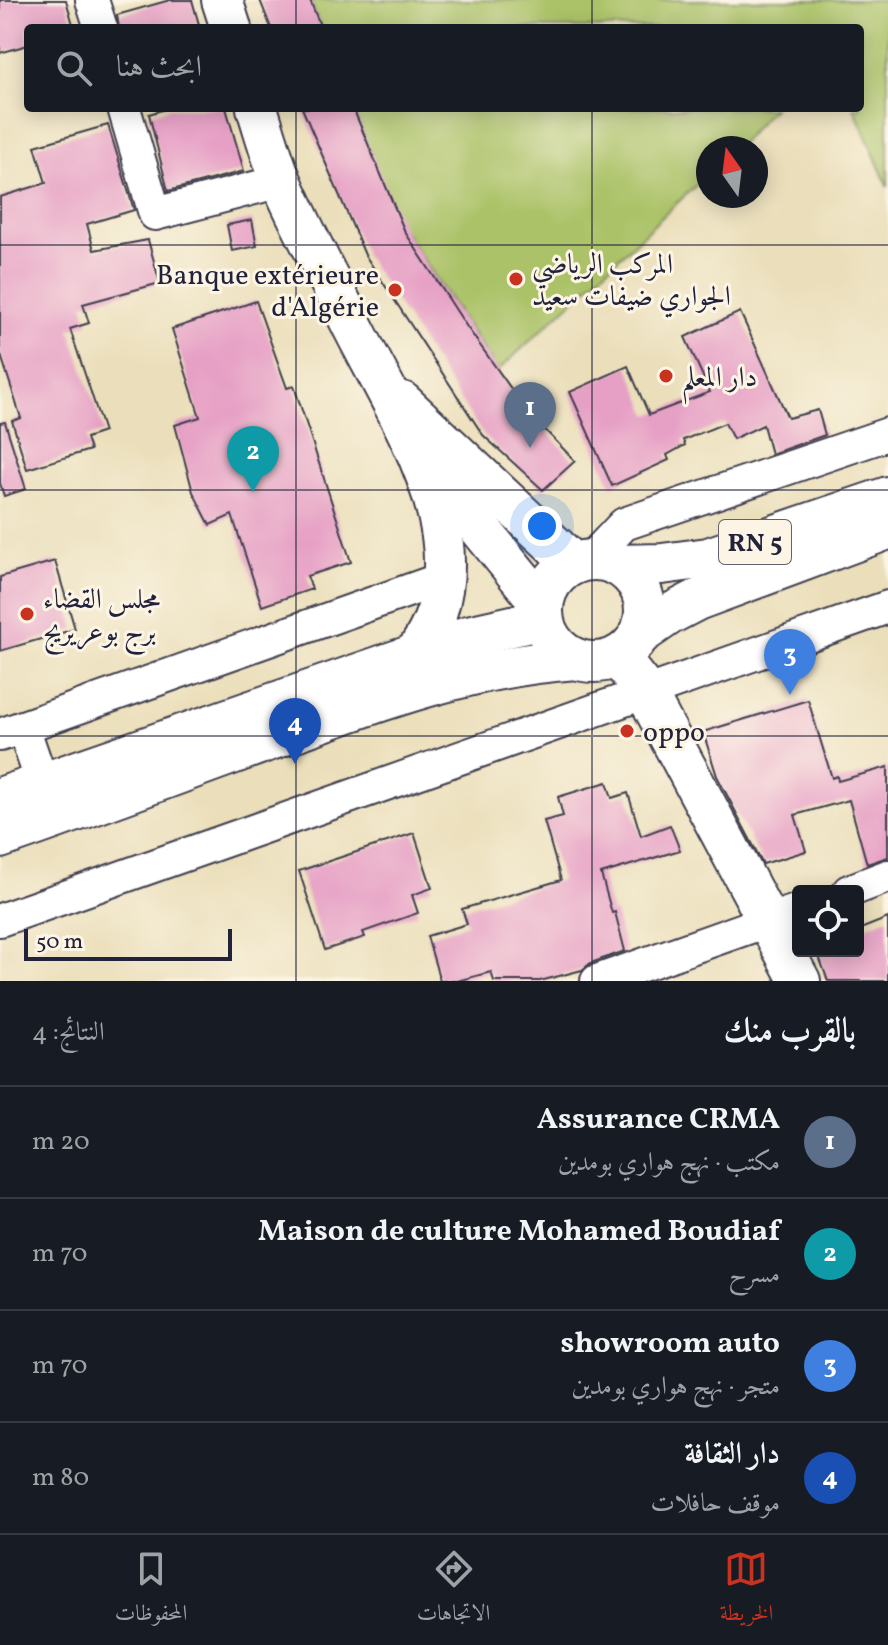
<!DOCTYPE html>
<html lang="ar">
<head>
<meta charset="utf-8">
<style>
  body { margin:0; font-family:Vollkorn,Amiri,serif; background:#20242c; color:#f1f3f6; direction:rtl }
  .controls { position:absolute; right:24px; bottom:24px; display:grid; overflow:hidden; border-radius:8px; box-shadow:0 4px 20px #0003 }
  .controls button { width:72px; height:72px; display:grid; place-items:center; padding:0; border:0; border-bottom:2px solid #363941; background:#171b24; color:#f1f3f6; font:40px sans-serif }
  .compass { position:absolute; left:696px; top:136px; width:72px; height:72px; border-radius:50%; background:#171b24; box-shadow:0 4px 20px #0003; rotate:346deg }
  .scale { position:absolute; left:24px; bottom:20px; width:208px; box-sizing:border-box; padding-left:8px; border:4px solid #22223b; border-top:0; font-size:22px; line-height:28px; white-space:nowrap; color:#22223b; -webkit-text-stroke:6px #fcf5e5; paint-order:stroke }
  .you { position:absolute; left:542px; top:526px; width:28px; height:28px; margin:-20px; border:6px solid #fff; border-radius:50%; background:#1a73e8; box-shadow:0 0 0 12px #1a73e833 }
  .badge { display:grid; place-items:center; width:52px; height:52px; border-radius:50%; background:#c8321e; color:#fff; font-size:26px; font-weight:700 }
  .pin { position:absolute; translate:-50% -66px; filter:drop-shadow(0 2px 4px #0008) }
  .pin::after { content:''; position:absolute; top:42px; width:28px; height:24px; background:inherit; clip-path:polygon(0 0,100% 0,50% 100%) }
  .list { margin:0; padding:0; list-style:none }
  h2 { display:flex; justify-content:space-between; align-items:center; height:104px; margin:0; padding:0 32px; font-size:34px }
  h2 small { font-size:26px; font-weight:400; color:#9ea1a6 }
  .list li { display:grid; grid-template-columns:52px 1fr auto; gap:24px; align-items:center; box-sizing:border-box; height:112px; padding:0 32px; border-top:2px solid #363941 }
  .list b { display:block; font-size:30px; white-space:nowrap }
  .list p { margin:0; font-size:26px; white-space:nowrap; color:#9ea1a6 }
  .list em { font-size:26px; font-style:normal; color:#9ea1a6 }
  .icon { flex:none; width:44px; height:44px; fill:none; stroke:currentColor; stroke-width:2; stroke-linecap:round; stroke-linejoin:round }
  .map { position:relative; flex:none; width:888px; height:981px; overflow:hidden; direction:ltr }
  .search { position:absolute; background:#171b24; box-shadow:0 4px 20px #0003; left:24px; right:24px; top:24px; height:88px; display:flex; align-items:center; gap:20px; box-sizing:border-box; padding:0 28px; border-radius:8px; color:#9ea1a6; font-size:30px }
  .sheet { height:552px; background:#171b24 }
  nav { display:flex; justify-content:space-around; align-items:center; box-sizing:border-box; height:112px; border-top:2px solid #363941; background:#171b24; font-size:22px; color:#9ea1a6 }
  nav a { display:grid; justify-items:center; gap:4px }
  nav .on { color:#c8321e }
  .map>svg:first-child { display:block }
</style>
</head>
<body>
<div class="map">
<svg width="888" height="981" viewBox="0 0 888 981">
  <rect width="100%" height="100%" fill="#fcf5e5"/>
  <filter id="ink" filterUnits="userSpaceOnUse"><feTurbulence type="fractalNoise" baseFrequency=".0125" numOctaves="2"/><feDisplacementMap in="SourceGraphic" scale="16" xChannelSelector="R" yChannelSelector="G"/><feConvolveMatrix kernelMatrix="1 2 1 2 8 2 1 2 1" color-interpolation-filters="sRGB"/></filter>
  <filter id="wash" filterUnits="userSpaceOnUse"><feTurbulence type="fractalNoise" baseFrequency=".006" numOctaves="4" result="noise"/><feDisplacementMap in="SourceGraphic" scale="32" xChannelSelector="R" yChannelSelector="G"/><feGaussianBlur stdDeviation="1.8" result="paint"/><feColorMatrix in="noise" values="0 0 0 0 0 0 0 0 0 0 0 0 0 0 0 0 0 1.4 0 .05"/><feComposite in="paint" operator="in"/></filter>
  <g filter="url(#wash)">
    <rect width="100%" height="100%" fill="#ebdfbb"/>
    <g fill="#abc267" stroke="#667251" stroke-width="2">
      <path d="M310,0H888V187L854,108H860V28H321Z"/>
      <path d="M353,108H773L736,148H708V174L498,371L399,223Z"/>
    </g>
    <g id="blocks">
      <g fill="#e69fc5">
        <path d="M0,0H66L74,28H28V45L0,53Z"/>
        <path d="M170,0H192L200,28H119L117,15Z"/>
        <path d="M260,0H310L321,28H271Z"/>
        <path d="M169,108H226L244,171L168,191L149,114Z"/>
        <path d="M302,108H353L405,232L467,327L527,411L575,461L543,490L483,435L365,255Z"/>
        <path d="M108,125L134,210L87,224L94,250L148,240L160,283L83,304L89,323L70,329L104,432L86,438L90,450L27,469L12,421L21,418L0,352V197L46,183L35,146Z"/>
        <path d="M252,220L257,246L232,251L227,225Z"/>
        <path d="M256,301L287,388L294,386L351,562L307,576L312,589L262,606L232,515L210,525L193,492L175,425L200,417L172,329Z"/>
        <path d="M740,312L788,418L818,410L825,435L771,454L763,425L733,439L725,423L683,440L685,445L667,455L669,460L612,486L570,392L628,366L649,415L710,392L685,337Z"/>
        <path d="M5,422L26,489L4,496L0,483V423Z"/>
        <path d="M55,561L75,629L0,651V577Z"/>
        <path d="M808,700L832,778L837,776L838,781L888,767V857L867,864L849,800L795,815L806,851L763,864L717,776L703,732Z"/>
        <path d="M607,782L612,798L628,793L641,836L670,825L680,850L601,874L612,913L615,912L625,951L591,963L582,970L540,981H494L491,972L457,981H440L427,936L467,924L462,909L561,880L544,821L563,816L558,797Z"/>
        <path d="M414,833L432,888L412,895L418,913L363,932L365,937L325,950L299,871Z"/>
        <path d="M888,918V981H828L817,951H858V930Z"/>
      </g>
    </g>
  </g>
  <g filter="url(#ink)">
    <use href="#blocks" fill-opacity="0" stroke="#403e4e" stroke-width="2"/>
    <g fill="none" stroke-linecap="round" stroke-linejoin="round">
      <g stroke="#403e4e" stroke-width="36">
        <g id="minor">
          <path d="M92,0L101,28"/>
          <path d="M124,108L155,214L281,181"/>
          <path d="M590,560L624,524L888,434"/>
          <path d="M23,727L42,782"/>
          <path d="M0,735L444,578"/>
          <path d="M849,891L888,876"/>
          <path d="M0,920L888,607"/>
          <path d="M597,981L798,910"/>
        </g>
      </g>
      <g stroke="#403e4e" stroke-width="44">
        <g id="major">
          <path d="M222,0L231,28"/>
          <path d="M257,108C265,133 272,159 282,183C303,230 327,275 350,321C397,417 493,550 414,655"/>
          <path d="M402,402L574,564"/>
          <path d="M429,466L543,606"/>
          <circle cx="594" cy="611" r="51"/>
          <path d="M617,565L662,564L708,558L888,497"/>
          <path d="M641,634L670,614L697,600L888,529"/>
          <path d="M618,657L645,691L800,981"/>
          <path d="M0,798L468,636L543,619"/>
          <path d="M0,838C96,805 192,768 287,734C382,699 474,666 576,659"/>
        </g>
      </g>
      <use href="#minor" stroke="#fff" stroke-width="32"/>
      <use href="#major" stroke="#fff" stroke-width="40"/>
    </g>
  </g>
  <path fill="none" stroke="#22223b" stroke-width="2" stroke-opacity="0.55" d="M296,0V28M592,0V28M296,108V981M592,108V981M0,245H888M0,490H888M0,736H888"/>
  <g fill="#c8321e" stroke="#fcf5e5" stroke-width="3">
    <circle cx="516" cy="279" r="8"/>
    <circle cx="395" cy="290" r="8"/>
    <circle cx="666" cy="376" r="8"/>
    <circle cx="27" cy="614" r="8"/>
    <circle cx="627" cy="731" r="8"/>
  </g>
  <g text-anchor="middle" stroke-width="6" stroke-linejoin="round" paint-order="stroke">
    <rect fill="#fcf5e5" stroke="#63616e" stroke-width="2" x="719" y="520" width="72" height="44" rx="6"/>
    <g font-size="26" font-weight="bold" fill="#22223b">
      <text x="755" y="551">RN 5</text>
    </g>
    <g font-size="28" fill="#22223b" stroke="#fcf5e5" text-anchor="start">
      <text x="532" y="273">المركب الرياضي<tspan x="532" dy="32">الجواري ضيفات سعيد</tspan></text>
      <text x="379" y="284" text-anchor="end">Banque extérieure<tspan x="379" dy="32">d'Algérie</tspan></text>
      <text x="682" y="386">دار المعلم</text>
      <text x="43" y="608">مجلس القضاء<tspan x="43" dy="32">برج بوعريريج</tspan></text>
      <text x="643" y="741">oppo</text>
    </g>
  </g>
</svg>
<div class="controls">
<button><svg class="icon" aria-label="locate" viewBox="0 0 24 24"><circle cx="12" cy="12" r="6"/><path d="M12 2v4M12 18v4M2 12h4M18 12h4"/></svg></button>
</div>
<svg class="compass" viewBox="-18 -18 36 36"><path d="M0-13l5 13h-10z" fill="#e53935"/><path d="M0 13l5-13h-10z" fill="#9ea1a6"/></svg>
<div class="scale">50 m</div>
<div class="you"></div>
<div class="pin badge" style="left:530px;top:448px;background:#5c6f8a">1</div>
<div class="pin badge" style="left:253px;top:492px;background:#0f9aa8">2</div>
<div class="pin badge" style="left:790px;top:695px;background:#3f7fe0">3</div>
<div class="pin badge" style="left:295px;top:764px;background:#1a4fb4">4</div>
<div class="search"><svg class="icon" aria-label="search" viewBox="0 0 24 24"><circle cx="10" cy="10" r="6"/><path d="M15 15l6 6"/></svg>ابحث هنا</div>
</div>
<section class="sheet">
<h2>بالقرب منك<small>النتائج: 4</small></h2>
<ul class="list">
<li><span class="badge" style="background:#5c6f8a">1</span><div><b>Assurance CRMA</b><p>مكتب · نهج هواري بومدين</p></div><em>20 m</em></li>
<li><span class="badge" style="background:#0f9aa8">2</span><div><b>Maison de culture Mohamed Boudiaf</b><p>مسرح</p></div><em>70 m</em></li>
<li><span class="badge" style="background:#3f7fe0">3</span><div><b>showroom auto</b><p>متجر · نهج هواري بومدين</p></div><em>70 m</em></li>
<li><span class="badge" style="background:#1a4fb4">4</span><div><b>دار الثقافة</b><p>موقف حافلات</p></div><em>80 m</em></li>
</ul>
</section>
<nav>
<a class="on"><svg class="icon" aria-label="map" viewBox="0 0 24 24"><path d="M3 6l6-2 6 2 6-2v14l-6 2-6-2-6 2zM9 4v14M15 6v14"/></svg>الخريطة</a>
<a><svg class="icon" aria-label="directions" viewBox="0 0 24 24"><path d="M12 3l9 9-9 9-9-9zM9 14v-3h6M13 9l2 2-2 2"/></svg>الاتجاهات</a>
<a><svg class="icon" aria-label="saved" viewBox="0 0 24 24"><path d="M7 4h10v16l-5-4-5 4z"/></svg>المحفوظات</a>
</nav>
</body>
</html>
